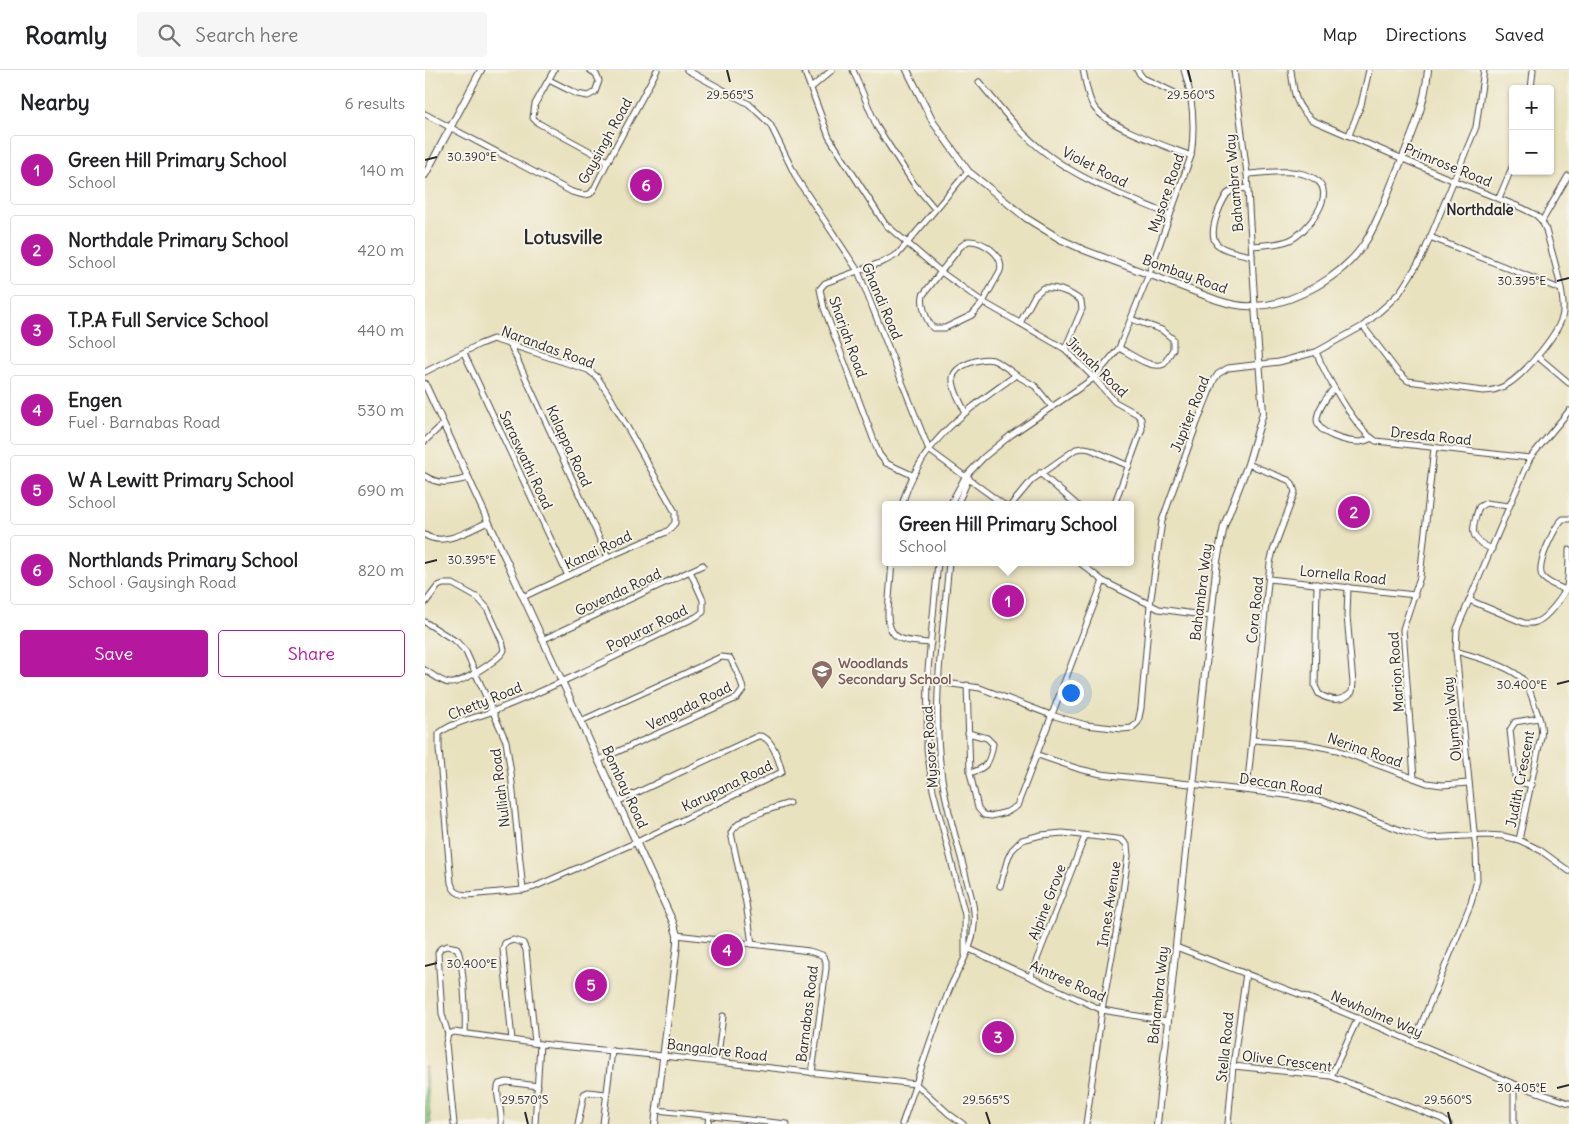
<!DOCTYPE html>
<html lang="en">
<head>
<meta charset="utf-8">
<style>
  body { margin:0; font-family:Delius,sans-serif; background:#f6f6f6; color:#202124 }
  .controls { position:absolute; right:15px; top:15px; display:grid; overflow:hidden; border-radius:5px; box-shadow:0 1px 4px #0004 }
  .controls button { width:45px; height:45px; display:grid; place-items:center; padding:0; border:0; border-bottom:1px solid #e0e0e0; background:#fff; color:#202124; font:25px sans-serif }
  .you { position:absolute; left:645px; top:622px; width:18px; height:18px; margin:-12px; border:4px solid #fff; border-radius:50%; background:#1a73e8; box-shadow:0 0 0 8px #1a73e833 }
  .badge { display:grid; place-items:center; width:32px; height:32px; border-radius:50%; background:#b5179e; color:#fff; font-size:16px; font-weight:700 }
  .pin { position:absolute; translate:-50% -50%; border:2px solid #fff; box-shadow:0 1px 5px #0006 }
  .popup { position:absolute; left:457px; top:431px; width:252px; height:65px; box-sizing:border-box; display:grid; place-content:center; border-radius:5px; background:#fff; filter:drop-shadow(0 1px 4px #0005); font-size:16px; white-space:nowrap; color:#757577 }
  .popup b { font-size:19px; color:#202124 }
  .popup::after { content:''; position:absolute; left:50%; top:100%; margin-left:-10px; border:10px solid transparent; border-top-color:#fff }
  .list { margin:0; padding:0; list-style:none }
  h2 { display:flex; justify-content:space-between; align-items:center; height:65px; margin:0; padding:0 20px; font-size:21px }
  h2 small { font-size:16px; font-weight:400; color:#757577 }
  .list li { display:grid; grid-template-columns:32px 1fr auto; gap:15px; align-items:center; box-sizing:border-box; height:70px; margin:0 10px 10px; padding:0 10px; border:1px solid #e0e0e0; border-radius:5px }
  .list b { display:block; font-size:19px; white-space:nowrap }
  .list p { margin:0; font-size:16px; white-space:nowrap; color:#757577 }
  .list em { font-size:16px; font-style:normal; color:#757577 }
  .actions { display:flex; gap:10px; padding:15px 20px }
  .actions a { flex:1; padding:11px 0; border:1px solid #b5179e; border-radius:5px; text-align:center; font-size:18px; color:#b5179e }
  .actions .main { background:#b5179e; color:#fff }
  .icon { flex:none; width:28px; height:28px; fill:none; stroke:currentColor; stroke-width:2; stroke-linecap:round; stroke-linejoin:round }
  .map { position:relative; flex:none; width:1144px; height:1054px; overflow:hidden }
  header { display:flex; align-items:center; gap:30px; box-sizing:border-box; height:70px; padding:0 25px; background:#fff; border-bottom:1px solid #e0e0e0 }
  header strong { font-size:24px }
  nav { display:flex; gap:28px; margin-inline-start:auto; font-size:18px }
  .search { width:350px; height:45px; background:#f6f6f6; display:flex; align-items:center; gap:12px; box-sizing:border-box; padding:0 18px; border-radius:5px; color:#757577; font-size:19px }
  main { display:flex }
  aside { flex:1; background:#fff }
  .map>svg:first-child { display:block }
</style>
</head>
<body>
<header>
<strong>Roamly</strong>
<div class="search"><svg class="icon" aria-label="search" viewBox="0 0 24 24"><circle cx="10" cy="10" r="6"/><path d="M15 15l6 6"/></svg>Search here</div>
<nav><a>Map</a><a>Directions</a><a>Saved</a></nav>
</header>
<main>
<aside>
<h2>Nearby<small>6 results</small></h2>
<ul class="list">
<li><span class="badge">1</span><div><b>Green Hill Primary School</b><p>School</p></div><em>140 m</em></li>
<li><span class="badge">2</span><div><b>Northdale Primary School</b><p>School</p></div><em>420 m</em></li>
<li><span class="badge">3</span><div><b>T.P.A Full Service School</b><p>School</p></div><em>440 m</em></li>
<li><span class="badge">4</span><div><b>Engen</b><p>Fuel · Barnabas Road</p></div><em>530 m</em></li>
<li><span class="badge">5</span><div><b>W A Lewitt Primary School</b><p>School</p></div><em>690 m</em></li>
<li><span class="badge">6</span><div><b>Northlands Primary School</b><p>School · Gaysingh Road</p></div><em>820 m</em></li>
</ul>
<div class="actions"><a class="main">Save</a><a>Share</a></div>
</aside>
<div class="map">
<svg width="1144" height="1054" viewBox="0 0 1144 1054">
  <defs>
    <pattern id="cemetery-stones" width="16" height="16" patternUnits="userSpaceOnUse" patternTransform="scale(1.25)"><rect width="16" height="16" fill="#88cc85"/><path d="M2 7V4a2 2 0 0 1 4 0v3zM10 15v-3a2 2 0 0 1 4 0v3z" fill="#76af73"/></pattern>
  </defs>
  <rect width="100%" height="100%" fill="#f7f3e8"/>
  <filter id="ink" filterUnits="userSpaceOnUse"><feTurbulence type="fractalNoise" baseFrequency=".02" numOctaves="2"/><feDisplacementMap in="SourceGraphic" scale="10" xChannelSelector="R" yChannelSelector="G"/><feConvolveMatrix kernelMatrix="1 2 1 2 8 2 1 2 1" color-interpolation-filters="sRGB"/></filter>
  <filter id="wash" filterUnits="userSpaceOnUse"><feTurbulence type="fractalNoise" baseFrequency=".0096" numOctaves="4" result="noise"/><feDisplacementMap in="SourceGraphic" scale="20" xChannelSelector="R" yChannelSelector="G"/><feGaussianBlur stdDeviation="1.12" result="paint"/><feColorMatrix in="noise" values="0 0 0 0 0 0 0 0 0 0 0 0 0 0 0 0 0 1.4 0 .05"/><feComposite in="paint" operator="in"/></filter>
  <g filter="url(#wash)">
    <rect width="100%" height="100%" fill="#e9e2bf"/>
    <path fill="url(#cemetery-stones)" stroke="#5a7c58" d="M0,996L6,1054H0Z"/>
  </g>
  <g filter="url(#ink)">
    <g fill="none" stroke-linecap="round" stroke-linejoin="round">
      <g stroke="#484641" stroke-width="7">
        <g id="minor">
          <path d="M129,0L110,34L108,48L113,53L183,91"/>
          <path d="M262,0L324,34L345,54L372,109L433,201L504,380L579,435"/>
          <path d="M379,0L404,67L460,154L516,202L558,232L640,279L669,308L690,332L712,344L716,349L717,359L689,435"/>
          <path d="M428,0L452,57L489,114L510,139"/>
          <path d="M658,0C661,12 662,27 669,37C682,57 744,77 766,86"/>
          <path d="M712,0L718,8L750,23"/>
          <path d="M809,0L822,104L830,236"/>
          <path d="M866,0C869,22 869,35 887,50L1027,110L1097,138L1111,145L1117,151L1121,160C1126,180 1140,223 1138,242C1137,261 1099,304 1083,314C1075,319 1067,321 1058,321L983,311L973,302L938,256"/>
          <path d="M124,10L152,24L163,26L170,22L174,11L171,4L165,0"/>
          <path d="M554,12C575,37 595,64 622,84C658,112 703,127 745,145"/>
          <path d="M386,18L407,0"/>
          <path d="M1106,19L1108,0"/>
          <path d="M0,44L147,122L159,125L165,124L169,119L183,91L232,0"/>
          <path d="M924,65L936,35L944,0"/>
          <path d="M822,104C843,103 870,97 890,109C914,123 881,163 865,170C853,175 839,175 827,176"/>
          <path d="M822,118L808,120L802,124C795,135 781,165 793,175C802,182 817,184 827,186"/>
          <path d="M1074,128L1088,95"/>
          <path d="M1117,151L1143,106"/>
          <path d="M1005,167L1135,219"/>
          <path d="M543,171C557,170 580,185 575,201L558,232L547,245L520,258H508C501,250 496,235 498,225L535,177Z"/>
          <path d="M595,253L610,225L618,218C630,216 647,223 656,231L657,239L640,279"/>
          <path d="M85,274L183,487"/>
          <path d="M694,278C706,284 726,300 739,294L748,279V269L737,260L706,249"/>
          <path d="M891,282C900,304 931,360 951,371L1105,388"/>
          <path d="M39,283L143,506"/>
          <path d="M1112,286L1144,313"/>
          <path d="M0,302L55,274L68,269L163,300L172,307L184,325L250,442V453L244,460L239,463L183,487L98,527"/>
          <path d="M909,318C903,326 892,339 892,350C893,365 923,372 935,372C940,371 943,370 947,368"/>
          <path d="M540,342C536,332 527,319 528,308C529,295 557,287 568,290C576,293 584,300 591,305"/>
          <path d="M0,371L18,354"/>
          <path d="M615,403L652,435"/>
          <path d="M487,405L461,393L454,384L399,238L395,219L400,213L460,191L473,184L543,101"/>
          <path d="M0,406C15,416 27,412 44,408"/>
          <path d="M477,435C495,371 540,342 591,305L610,316L627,337"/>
          <path d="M525,435L540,407L559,387L586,365L669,308L694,278L724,204L766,86C770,57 768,27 759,0"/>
          <path d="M532,435L544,408"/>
          <path d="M586,435L607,410L651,379L659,378L665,379L704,396"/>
          <path d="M0,465C19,477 45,460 63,452"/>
          <path d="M1067,479C1044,470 1046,459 1054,437L1061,433L1084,436"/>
          <path d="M467,492L463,541C462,572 480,571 506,573"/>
          <path d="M513,492L503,600L502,679L508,720L540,845V884"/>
          <path d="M654,492L678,511L734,539L785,546"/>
          <path d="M844,509L990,525"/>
          <path d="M892,514L890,616L894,624C905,631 918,632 927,622L928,613L922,546L923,517"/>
          <path d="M1140,520C1133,516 1121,513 1117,506C1111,495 1130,455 1138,449H1144"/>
          <path d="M1044,530L1099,553C1103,553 1107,554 1111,552C1121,549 1139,526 1142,516C1144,505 1144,491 1144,480"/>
          <path d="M0,533L13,516L18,514H28L53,528L62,538L77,571L79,580C76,589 34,615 24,613C16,612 7,604 0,600"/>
          <path d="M0,552L32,572L41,582L81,671L86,703L98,820"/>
          <path d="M117,570L278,495"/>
          <path d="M1031,581C1049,587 1088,596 1099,611C1105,618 1107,628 1110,637C1114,647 1118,656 1116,667L1094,770"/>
          <path d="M514,612L555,618L626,645L661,655L697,659L707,658L713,652L716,638L725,535L737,451L772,353L789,310L793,304L803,298L854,292L891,282L938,256L963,234L975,222L997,187L1051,57L1059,0"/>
          <path d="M542,615L545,703L553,738L559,745L566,746L582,742L592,736L678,511"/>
          <path d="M156,651L296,587L305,588C310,598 317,610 318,620L312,628L174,690"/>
          <path d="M543,663L562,668L568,674C565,692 562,698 545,703"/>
          <path d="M828,670L882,674L912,680L1002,713L1017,715L1044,713"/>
          <path d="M613,685L654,699L676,704L861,725L898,731L981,762L1002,768L1060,765L1078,766L1094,770L1115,780L1144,801"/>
          <path d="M989,708L978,559L995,507L1009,378"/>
          <path d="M1107,715L1094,712L1090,706L1085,660L1090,652L1114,648"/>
          <path d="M822,720L845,493L848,481L870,422L867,413L863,410L823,394"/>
          <path d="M194,731L333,666C347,665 354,691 357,702L212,772L109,817L98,820L42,825C33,824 29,822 26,813L14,679V664C22,654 53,647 66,642C136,615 204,579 271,547L278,542V530L265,501"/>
          <path d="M575,816L583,788L587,780L597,770L616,765L638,763L692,769L697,770L702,775L703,786L696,836L677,940L661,1054"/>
          <path d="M252,865L384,881L397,885L401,891V899L387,1003"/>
          <path d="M327,874L321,833L306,763C314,746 348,739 364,733"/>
          <path d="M751,877L884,928L1089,1014L1144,1033"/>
          <path d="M542,878L677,940L742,951"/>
          <path d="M605,907L660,766"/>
          <path d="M23,964L17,944L13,883L16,878L22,876L32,878C39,893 41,945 40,964"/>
          <path d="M87,970L78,879L80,873L88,870L98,873L101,880L110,973"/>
          <path d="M989,972L1046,833L1052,810L1051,781L1031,581L1032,559L1105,388L1144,341"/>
          <path d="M292,992L298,946"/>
          <path d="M808,996L906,1006L1017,1049L1024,1054"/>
          <path d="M906,1006L933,948"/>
          <path d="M1089,1014V1054"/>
          <path d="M232,1040L362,1054"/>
          <path d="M29,1054L21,973L23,964L29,962L115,974L238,986L491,1014L524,1044L538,1054"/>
          <path d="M76,1054C78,1041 69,1022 74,1014L82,1012L113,1016"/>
          <path d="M110,1054L115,974"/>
          <path d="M153,1054L159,1024L163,1022L181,1024"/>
          <path d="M178,1054L187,981"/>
          <path d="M283,1054L284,1046"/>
          <path d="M477,1054C493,1009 507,963 525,918C534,897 548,878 549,855C551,839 545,823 541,807C533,774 522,741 517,708C506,636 518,563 524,492"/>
          <path d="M803,1054L808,996L821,903"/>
        </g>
      </g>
      <g stroke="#484641" stroke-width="8">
        <g id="tertiary">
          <path d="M482,0L508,52L543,101L601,148L635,169L659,180L792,230C804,234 816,237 829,236C869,235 920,205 941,171C954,150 962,124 972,101C986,68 1000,36 1003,0"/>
          <path d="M0,105L56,0"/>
          <path d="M0,314L248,852L252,865V874L230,1054"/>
          <path d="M732,1054L792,491L799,456L823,394L838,343L830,236"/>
        </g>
      </g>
      <use href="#minor" stroke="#fff" stroke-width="5"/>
      <use href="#tertiary" stroke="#fff" stroke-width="6"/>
    </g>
  </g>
  <path fill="none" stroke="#2b2b2b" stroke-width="2" d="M302,0L305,12M763,0L766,12M0,90L12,87M1132,211L1144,208M0,493L12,490M1132,614L1144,611M0,896L12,893M1132,1018L1144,1015M100,1042L103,1054M561,1042L565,1054M1023,1042L1026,1054"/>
  <defs>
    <g id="school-pin" transform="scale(1.125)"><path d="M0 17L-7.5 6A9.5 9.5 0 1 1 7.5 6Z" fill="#8d6e63" stroke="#f7f3e8"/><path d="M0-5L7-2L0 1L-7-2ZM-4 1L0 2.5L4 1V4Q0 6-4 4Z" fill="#fff"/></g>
  </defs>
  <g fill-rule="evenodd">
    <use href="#school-pin" x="397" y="601"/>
  </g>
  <g text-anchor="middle" stroke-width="4" stroke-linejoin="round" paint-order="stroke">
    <g font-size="14" fill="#2b2b2b" stroke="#f7f3e8">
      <text transform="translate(180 71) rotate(-61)" y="5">Gaysingh Road</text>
      <text transform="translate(1023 95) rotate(22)" y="5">Primrose Road</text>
      <text transform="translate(670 97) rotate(27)" y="5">Violet Road</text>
      <text transform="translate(809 113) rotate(-95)" y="5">Bahambra Way</text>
      <text transform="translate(741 123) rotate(-71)" y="5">Mysore Road</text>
      <text transform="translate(760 204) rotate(20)" y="5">Bombay Road</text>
      <text transform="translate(457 231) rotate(67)" y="5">Ghandi Road</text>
      <text transform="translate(423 267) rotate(70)" y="5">Sharjah Road</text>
      <text transform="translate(123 277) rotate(20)" y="5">Narandas Road</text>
      <text transform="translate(672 297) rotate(44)" y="5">Jinnah Road</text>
      <text transform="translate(765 344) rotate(-68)" y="5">Jupiter Road</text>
      <text transform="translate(1006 366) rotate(6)" y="5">Dresda Road</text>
      <text transform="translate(144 376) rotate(65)" y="5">Kalappa Road</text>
      <text transform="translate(101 390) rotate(65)" y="5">Saraswathi Road</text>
      <text transform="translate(173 480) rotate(-25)" y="5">Kanai Road</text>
      <text transform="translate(918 505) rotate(6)" y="5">Lornella Road</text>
      <text transform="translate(193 522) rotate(-25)" y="5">Govenda Road</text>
      <text transform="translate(776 522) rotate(-83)" y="5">Bahambra Way</text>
      <text transform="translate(830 540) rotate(-84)" y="5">Cora Road</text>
      <text transform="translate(222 558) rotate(-26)" y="5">Popurar Road</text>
      <text transform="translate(971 602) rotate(-94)" y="5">Marion Road</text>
      <text transform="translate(60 631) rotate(-22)" y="5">Chetty Road</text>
      <text transform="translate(264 636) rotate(-26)" y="5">Vengada Road</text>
      <text transform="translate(1027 649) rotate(-96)" y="5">Olympia Way</text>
      <text transform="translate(505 677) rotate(-94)" y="5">Mysore Road</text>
      <text transform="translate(940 680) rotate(19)" y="5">Nerina Road</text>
      <text transform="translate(1095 709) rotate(-79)" y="5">Judith Crescent</text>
      <text transform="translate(856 714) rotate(8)" y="5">Deccan Road</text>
      <text transform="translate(302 716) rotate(-26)" y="5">Karupana Road</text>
      <text transform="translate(200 717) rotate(65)" y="5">Bombay Road</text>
      <text transform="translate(75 718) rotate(-97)" y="5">Nulliah Road</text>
      <text transform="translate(622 832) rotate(-69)" y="5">Alpine Grove</text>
      <text transform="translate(684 834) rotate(-81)" y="5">Innes Avenue</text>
      <text transform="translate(643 911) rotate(24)" y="5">Aintree Road</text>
      <text transform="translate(733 925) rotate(-84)" y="5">Bahambra Way</text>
      <text transform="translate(382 944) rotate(-83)" y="5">Barnabas Road</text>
      <text transform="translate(952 944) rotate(23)" y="5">Newholme Way</text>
      <text transform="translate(800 977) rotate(-84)" y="5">Stella Road</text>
      <text transform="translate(292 980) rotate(7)" y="5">Bangalore Road</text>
      <text transform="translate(862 991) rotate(7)" y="5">Olive Crescent</text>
    </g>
    <g font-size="14" font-weight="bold" fill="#785e54" stroke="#f7f3e8" text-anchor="start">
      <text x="413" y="598">Woodlands<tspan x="413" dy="16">Secondary School</tspan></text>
    </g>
    <g font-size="15" font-weight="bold" fill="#2b2b2b" stroke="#f7f3e8">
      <text x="1055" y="145">Northdale</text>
    </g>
    <g font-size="19" font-weight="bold" fill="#2b2b2b" stroke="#f7f3e8">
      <text x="138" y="174">Lotusville</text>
    </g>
  </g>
  <g font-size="12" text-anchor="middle" fill="#2b2b2b" stroke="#f7f3e8" stroke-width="4" stroke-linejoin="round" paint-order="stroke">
    <text x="305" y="29">29.565°S</text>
    <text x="766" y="29">29.560°S</text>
    <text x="47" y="91">30.390°E</text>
    <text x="1097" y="215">30.395°E</text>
    <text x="47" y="494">30.395°E</text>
    <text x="1097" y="619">30.400°E</text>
    <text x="47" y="898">30.400°E</text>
    <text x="1097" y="1022">30.405°E</text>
    <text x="100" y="1034">29.570°S</text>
    <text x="561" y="1034">29.565°S</text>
    <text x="1023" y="1034">29.560°S</text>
  </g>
</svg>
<div class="controls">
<button>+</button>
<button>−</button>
</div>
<div class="you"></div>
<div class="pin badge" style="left:583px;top:531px">1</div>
<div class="popup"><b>Green Hill Primary School</b>School</div>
<div class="pin badge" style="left:929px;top:442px">2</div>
<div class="pin badge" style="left:573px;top:967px">3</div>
<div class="pin badge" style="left:302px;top:880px">4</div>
<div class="pin badge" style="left:166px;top:915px">5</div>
<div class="pin badge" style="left:221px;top:115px">6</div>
</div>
</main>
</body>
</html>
